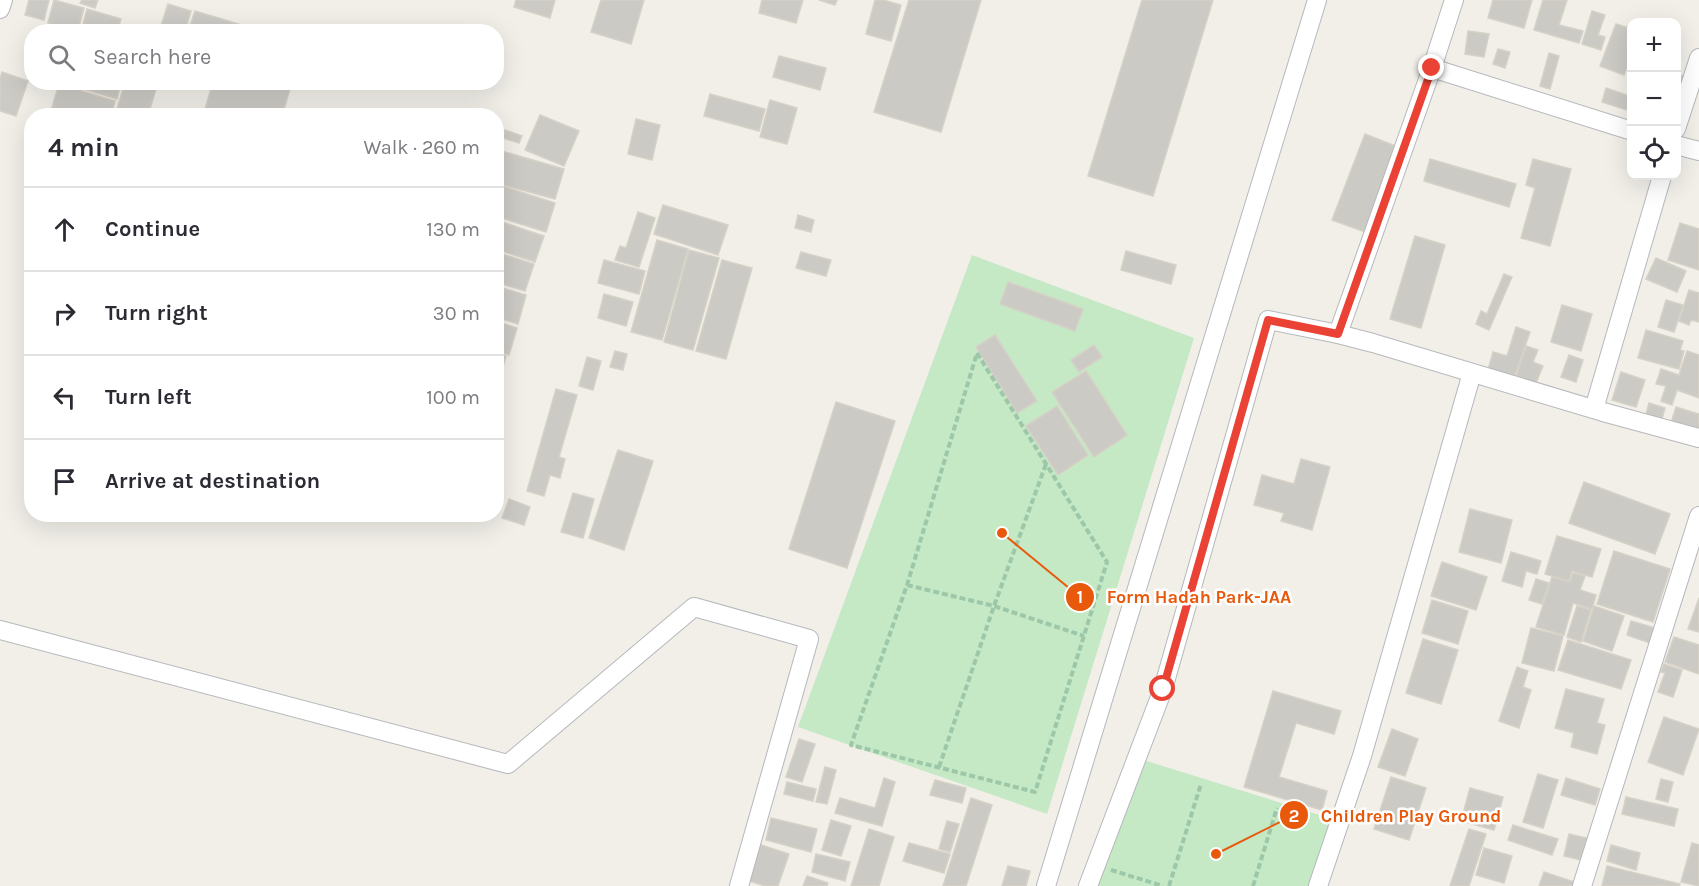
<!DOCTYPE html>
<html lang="en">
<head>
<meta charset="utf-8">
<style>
  body { margin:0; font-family:Karla,sans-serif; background:#f2f2f3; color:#2b2b33 }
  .controls { position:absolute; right:18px; top:18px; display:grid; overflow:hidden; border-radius:12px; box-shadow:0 6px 24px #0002 }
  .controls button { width:54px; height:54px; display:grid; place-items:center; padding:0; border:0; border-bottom:2px solid #e1e1e2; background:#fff; color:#2b2b33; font:30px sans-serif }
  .stop { position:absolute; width:18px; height:18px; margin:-14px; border:4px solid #ea4335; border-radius:50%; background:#fff }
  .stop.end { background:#ea4335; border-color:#fff; box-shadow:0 2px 6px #0008 }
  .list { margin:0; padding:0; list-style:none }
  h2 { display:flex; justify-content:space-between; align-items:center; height:78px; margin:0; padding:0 24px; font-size:26px }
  h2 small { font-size:20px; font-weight:400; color:#7c7c81 }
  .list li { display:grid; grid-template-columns:39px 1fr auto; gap:18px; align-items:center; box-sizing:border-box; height:84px; padding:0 24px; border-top:2px solid #e1e1e2 }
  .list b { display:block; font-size:22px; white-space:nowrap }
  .list em { font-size:20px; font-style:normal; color:#7c7c81 }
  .icon { flex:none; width:33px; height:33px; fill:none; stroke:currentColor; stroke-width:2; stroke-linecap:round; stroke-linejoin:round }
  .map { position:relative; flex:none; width:1699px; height:886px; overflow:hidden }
  .search { position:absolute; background:#fff; box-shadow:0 6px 24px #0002; left:24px; top:24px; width:480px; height:66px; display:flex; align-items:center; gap:15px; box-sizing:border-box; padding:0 21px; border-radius:24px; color:#7c7c81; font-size:22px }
  .panel { position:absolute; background:#fff; box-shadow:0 6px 24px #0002; left:24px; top:108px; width:480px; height:414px; border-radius:24px }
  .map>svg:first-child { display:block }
</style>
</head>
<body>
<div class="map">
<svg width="1699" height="886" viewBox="0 0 1699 886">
  <rect width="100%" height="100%" fill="#f1efe8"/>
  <g fill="#c5e8c5">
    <path d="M972,255L1194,338L1047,814L798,727Z"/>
    <path d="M1137,758L1339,821L1317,886H1093Z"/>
  </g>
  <g fill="#cccac5" stroke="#d6d1c6" stroke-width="1.5">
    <path d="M29,0H49L44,20L25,15Z"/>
    <path d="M54,0L84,8L78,30L48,23Z"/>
    <path d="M82,0H98L95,8L80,3Z"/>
    <path d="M516,0H555L550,18L514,7Z"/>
    <path d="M601,0H644L631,44L591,32Z"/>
    <path d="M762,0H803L796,23L759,13Z"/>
    <path d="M819,0H837L835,5Z"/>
    <path d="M875,0H883L901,5L891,41L866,34Z"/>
    <path d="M909,0H981L941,132L874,112Z"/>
    <path d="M1142,0H1213L1153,196L1088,176Z"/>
    <path d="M1493,0H1532L1524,28L1488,18Z"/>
    <path d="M1543,0H1567L1559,25L1583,31L1579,43L1534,30Z"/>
    <path d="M168,4L191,11L185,32H179L161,26Z"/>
    <path d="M87,9L121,19L117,32H92L82,28Z"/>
    <path d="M195,11L265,32H188Z"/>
    <path d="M1592,11L1605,15L1598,35L1605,37L1601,50L1582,44Z"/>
    <path d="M1616,24L1632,29V54L1624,75L1600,66Z"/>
    <path d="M1468,31L1489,34L1484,57L1465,54Z"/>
    <path d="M1498,49L1510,52L1505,68L1493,64Z"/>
    <path d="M1549,53L1559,56L1550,89L1540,86Z"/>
    <path d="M779,56L826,68L820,90L773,77Z"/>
    <path d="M2,72L28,81L16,116L0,111V78Z"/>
    <path d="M1676,74L1686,77L1676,104Z"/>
    <path d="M61,82H121L117,99Z"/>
    <path d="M125,82H158L148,116H115Z"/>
    <path d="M213,82H292L282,116H203Z"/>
    <path d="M59,84L115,101L111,116H65L51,111Z"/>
    <path d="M1606,88L1632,97L1630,111L1602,102Z"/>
    <path d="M710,94L765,109L759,131L704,116Z"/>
    <path d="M770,100L797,108L787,144L760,137Z"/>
    <path d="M540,115L579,131L564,166L525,150Z"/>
    <path d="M636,119L660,125L652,160L628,154Z"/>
    <path d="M505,130L522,136L519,143L503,138Z"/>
    <path d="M1365,134L1403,149L1371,234L1332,220Z"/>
    <path d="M498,150L564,169L555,199L496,183V156Z"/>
    <path d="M1430,159L1516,184L1509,207L1424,181Z"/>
    <path d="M1533,159L1571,169L1550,246L1521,238L1535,188L1526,185Z"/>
    <path d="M496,184L555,203L546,232L496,216Z"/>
    <path d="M663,205L728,225L718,255L654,234Z"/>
    <path d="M638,212L655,218L639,267L615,260L620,246L626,248Z"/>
    <path d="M798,215L814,220L811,232L795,228Z"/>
    <path d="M496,220L544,236L535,262L496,249Z"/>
    <path d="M1680,223L1699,229V270L1668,260Z"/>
    <path d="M1415,236L1445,245L1421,328L1390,319Z"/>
    <path d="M657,240L688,249L662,340L631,332Z"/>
    <path d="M689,250L719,258L693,350L664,342Z"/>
    <path d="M1126,251L1176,265L1171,284L1121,270Z"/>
    <path d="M496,252L534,264L525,291L496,282Z"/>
    <path d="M801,252L831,260L826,276L796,268Z"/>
    <path d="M1656,258L1686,271L1677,292L1646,279Z"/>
    <path d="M604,260L645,271L639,294L598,283Z"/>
    <path d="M722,260L752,268L726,359L696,351Z"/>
    <path d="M1504,274L1512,277L1489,330L1476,324L1481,311L1487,314Z"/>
    <path d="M1008,282L1083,309L1075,331L1000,304Z"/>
    <path d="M496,286L526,295L518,324L496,317Z"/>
    <path d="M1689,290L1699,293V322L1691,320L1689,325L1679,321Z"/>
    <path d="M604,294L633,302L626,326L598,318Z"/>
    <path d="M1666,300L1683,305L1674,332L1658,327Z"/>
    <path d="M1562,305L1592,314L1581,351L1551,342Z"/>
    <path d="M496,321L517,328L509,355L496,351Z"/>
    <path d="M1516,327L1530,332L1514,378L1488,370L1493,352L1507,356Z"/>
    <path d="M1646,330L1683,341L1680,350L1684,351L1679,369L1638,358Z"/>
    <path d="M995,335L1037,401L1017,413L976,347Z"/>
    <path d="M1094,345L1102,357L1079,372L1071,360Z"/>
    <path d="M1526,346L1538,350L1533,362L1543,366L1536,383L1516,376Z"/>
    <path d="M615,351L627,354L623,370L610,367Z"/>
    <path d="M1687,351L1699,355V398L1677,390L1672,405L1661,401L1666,386L1656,384L1661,369L1679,375Z"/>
    <path d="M496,354L506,356L498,384L496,383Z"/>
    <path d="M1569,355L1583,360L1576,382L1561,377Z"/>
    <path d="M587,357L601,361L593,390L579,386Z"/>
    <path d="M1086,371L1127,435L1094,457L1052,392Z"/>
    <path d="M1621,372L1645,380L1636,407L1612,400Z"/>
    <path d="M556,389L577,395L559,457L565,459L560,478L550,475L544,496L527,491Z"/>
    <path d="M836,402L895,421L847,568L789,549Z"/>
    <path d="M1649,403L1665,408L1662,419L1646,414Z"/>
    <path d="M1057,406L1088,455L1058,475L1026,426Z"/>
    <path d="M1676,407L1699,414V431L1671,423Z"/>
    <path d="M618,450L653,461L624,550L589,538Z"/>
    <path d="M1301,459L1330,467L1312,530L1281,521L1284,513L1254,505L1262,475L1294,484Z"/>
    <path d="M1584,482L1670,514L1655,554L1569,523Z"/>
    <path d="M573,493L594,499L583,538L561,532Z"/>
    <path d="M509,499L530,507L524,525L502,518Z"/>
    <path d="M1470,509L1512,520L1501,563L1459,552Z"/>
    <path d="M1557,536L1601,549L1592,577L1572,571L1569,581L1545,574Z"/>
    <path d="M1614,551L1670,569L1653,622L1597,604Z"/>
    <path d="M1511,552L1541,561L1537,574L1526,571L1522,587L1502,581Z"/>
    <path d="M1442,562L1487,577L1476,610L1431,596Z"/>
    <path d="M1573,573L1585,576L1580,590L1596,595L1592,609L1573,603L1564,635L1536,627L1552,577L1570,582Z"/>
    <path d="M1536,579L1549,583L1542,604L1529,600Z"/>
    <path d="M1699,598V632L1688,629Z"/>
    <path d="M1432,600L1468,611L1458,644L1422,633Z"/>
    <path d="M1577,606L1591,610L1581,642L1567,637Z"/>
    <path d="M1594,606L1624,616L1612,651L1583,641Z"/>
    <path d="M1631,621L1655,628L1650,643L1627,635Z"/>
    <path d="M1531,628L1563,636L1554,671L1522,663Z"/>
    <path d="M1674,637L1699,645V674L1665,662Z"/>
    <path d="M1423,639L1458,650L1441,704L1406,693Z"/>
    <path d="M1568,640L1631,660L1621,689L1558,670Z"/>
    <path d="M1664,664L1682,670L1673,697L1658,692L1665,673L1661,672Z"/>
    <path d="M1517,667L1528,671L1523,687L1531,690L1519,728L1499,721Z"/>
    <path d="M1566,689L1604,699L1597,723L1605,725L1597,754L1571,747L1574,733L1555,728Z"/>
    <path d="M1273,691L1341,711L1334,734L1296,723L1279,777L1327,791L1322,810L1244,787Z"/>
    <path d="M1664,717L1699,729L1683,775L1648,762Z"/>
    <path d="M1392,729L1418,739L1405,776L1378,767Z"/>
    <path d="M799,739L815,744L802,782L786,777Z"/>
    <path d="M825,767L836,770L827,804L816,802Z"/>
    <path d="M1538,774L1558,780L1543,828L1523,822Z"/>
    <path d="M1391,777L1426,788L1409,840L1374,829Z"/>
    <path d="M884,778L895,782L882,826L835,813L840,798L875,808Z"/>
    <path d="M1566,778L1600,789L1595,805L1561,795Z"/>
    <path d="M1661,779L1673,782L1668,802L1656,799Z"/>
    <path d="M935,780L966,788L962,803L930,795Z"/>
    <path d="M787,782L816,789L813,801L784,794Z"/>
    <path d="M1470,788L1503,797L1494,830L1461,821Z"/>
    <path d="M1626,797L1678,809L1674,826L1622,814Z"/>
    <path d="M971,798L992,805L966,886H943Z"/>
    <path d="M771,818L817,829L811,852L766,840Z"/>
    <path d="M831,820L851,826L841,856L822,850Z"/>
    <path d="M947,821L959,824L950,852L939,849Z"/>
    <path d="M1513,825L1558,839L1552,855L1508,840Z"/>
    <path d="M869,829L894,837L879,886H851Z"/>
    <path d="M1469,829L1486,834L1469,886H1450Z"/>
    <path d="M1569,834L1591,839L1585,861L1564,856Z"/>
    <path d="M909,843L950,854L944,873L903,861Z"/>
    <path d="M1692,843L1699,845V886L1681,882Z"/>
    <path d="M761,845L789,854L778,886H765L749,881Z"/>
    <path d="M1611,845L1640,853L1636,870L1607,861Z"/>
    <path d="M1484,848L1512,856L1504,883L1476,875Z"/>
    <path d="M816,854L850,862L845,881L812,872Z"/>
    <path d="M1008,866L1030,871L1026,886H1002Z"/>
    <path d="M1607,866L1680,884L1679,886H1602Z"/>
    <path d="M1544,872L1577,883L1576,886H1539Z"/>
    <path d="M807,876L828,883L827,886H803Z"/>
  </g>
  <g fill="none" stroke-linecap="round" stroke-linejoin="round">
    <g stroke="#b5b8bc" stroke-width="20">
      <g id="street">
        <path d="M0,9L3,0"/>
        <path d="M1432,68L1632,131"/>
        <path d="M1676,129L1699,58"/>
        <path d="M1676,145L1699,151"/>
        <path d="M1338,334L1373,343L1603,412L1699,438"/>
        <path d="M1594,409L1662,176"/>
        <path d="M0,630L508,764L694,607L809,639L739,886"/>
        <path d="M1046,886L1317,0"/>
        <path d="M1088,886L1163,689L1268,320L1338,334L1432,68L1454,0"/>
        <path d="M1318,886L1362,756L1472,373"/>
        <path d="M1582,886L1699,516"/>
      </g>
    </g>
    <g stroke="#9cc7a9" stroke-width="4" stroke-dasharray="6 3" stroke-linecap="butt">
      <path d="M977,353L1107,562L1035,792L851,745L907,585Z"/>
      <path d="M907,585L994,606L1084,636"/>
      <path d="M939,767L994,606L1046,464"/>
      <path d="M1111,870L1163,886"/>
      <path d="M1169,886L1201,784"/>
      <path d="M1253,886L1277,808"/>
    </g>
    <use href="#street" stroke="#fff" stroke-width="18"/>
  </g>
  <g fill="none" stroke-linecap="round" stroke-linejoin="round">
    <path stroke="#ea4335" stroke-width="8" d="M1163,689L1268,320L1338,334L1432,68"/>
  </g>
  <path fill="none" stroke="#e8590c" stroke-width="2" d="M1002 533L1080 597M1216 854L1294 815"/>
  <g fill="#e8590c" stroke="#fff" stroke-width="2">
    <circle cx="1002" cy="533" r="6"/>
    <circle cx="1216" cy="854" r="6"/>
    <circle cx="1080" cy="597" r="15"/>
    <circle cx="1294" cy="815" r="15"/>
  </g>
  <g font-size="18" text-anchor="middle" font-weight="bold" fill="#fff">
    <text x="1080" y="603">1</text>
    <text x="1294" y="822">2</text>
  </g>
  <g font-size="18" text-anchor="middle" font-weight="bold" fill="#e8590c" stroke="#fff" stroke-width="5" stroke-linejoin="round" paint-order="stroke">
    <text x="1199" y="603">Form Hadah Park-JAA</text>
    <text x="1411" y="822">Children Play Ground</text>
  </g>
</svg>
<div class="controls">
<button>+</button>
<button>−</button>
<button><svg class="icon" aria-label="locate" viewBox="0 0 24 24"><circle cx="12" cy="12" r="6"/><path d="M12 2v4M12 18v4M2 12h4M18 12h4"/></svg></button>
</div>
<div class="stop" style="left:1163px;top:689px"></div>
<div class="stop end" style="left:1432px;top:68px"></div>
<div class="search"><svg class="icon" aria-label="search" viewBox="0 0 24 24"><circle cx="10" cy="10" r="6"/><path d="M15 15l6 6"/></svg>Search here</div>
<section class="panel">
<h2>4 min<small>Walk · 260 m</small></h2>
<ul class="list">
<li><svg class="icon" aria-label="ahead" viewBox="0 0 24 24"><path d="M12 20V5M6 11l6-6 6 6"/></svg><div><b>Continue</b></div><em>130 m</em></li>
<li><svg class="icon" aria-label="right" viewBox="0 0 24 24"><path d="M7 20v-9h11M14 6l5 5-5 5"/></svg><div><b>Turn right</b></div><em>30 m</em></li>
<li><svg class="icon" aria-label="left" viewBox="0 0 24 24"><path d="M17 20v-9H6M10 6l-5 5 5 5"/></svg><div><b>Turn left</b></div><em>100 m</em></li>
<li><svg class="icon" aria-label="arrive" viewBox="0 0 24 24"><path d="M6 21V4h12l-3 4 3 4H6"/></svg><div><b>Arrive at destination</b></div></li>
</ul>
</section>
</div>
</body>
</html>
